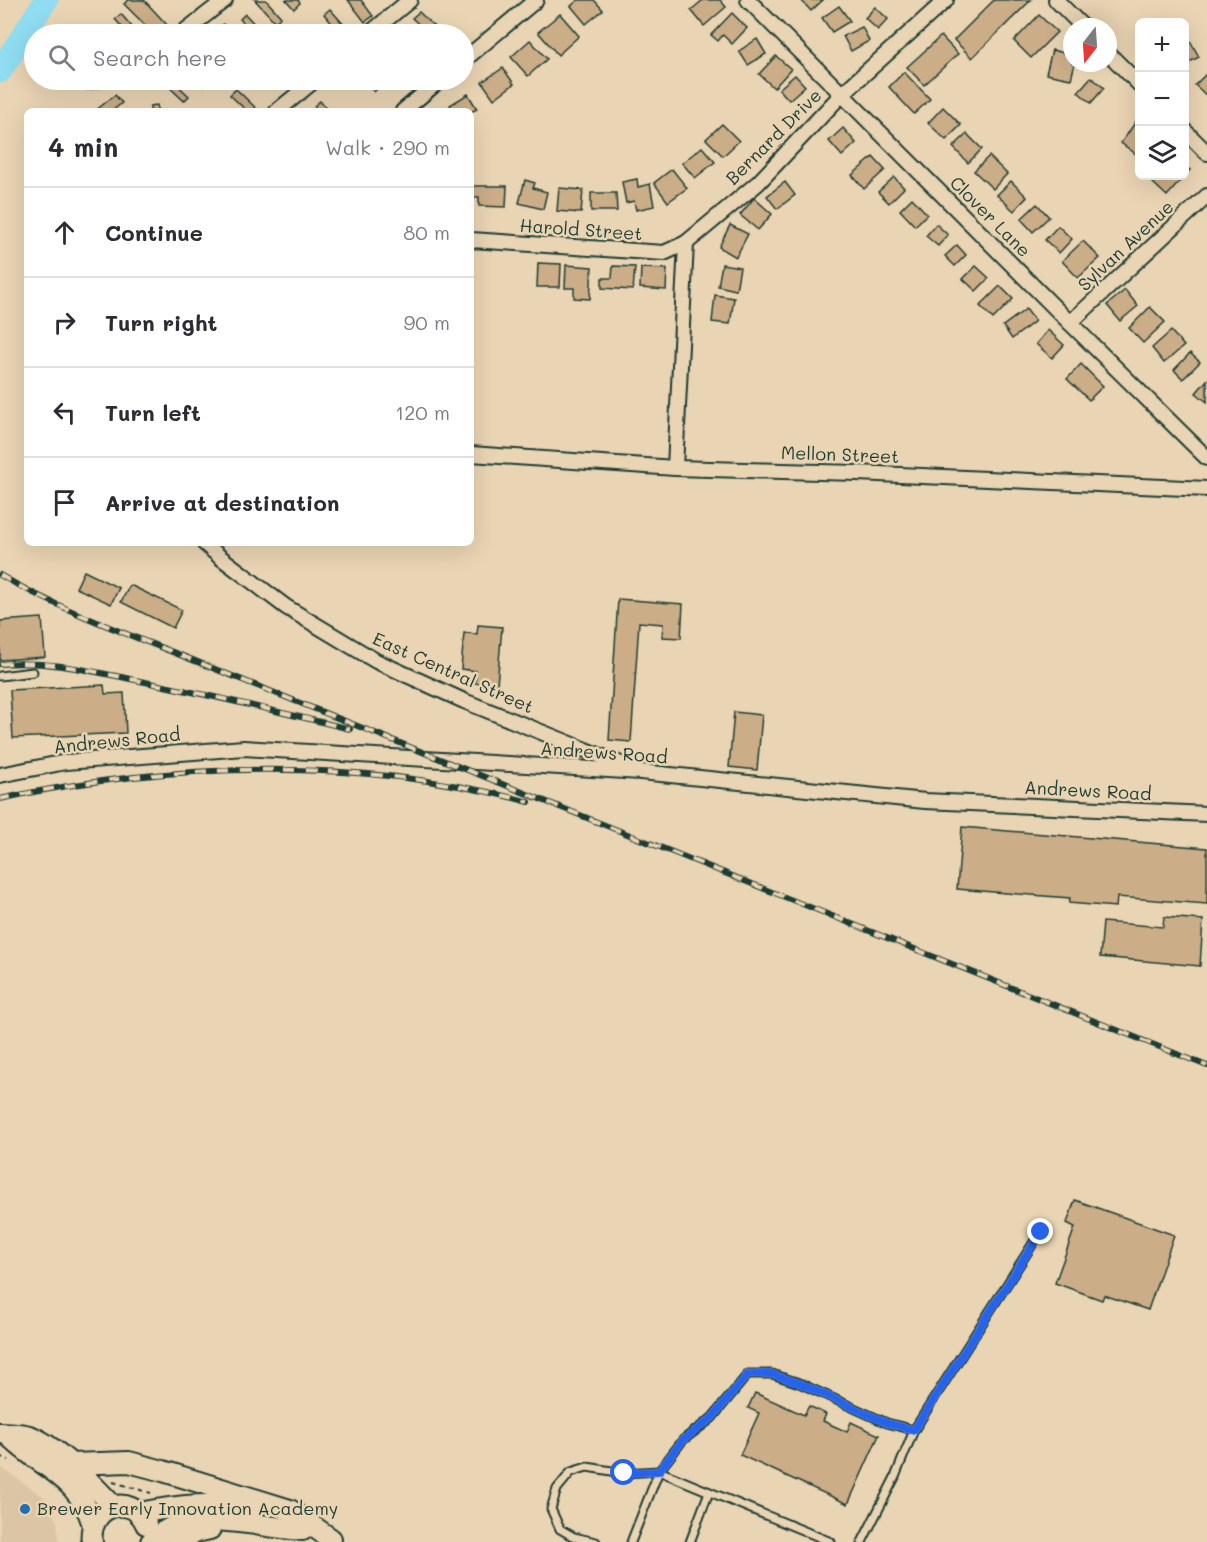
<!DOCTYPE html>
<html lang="en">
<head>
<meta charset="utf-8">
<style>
  body { margin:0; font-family:Mali,sans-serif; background:#f2f2f3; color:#2b2b33 }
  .controls { position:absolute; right:18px; top:18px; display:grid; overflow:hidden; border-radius:9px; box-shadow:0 6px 24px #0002 }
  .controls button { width:54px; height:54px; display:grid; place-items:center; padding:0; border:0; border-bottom:2px solid #e1e1e2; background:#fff; color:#2b2b33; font:30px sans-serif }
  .compass { position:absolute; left:1063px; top:18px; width:54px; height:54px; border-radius:50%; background:#fff; box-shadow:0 6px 24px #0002; rotate:197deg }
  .stop { position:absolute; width:18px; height:18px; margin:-14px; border:4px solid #2563eb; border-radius:50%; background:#fff }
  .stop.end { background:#2563eb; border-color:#fff; box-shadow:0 2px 6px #0008 }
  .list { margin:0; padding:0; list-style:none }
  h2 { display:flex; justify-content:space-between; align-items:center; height:78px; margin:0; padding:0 24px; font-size:26px }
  h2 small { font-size:20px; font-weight:400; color:#7c7c81 }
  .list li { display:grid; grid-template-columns:39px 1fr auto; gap:18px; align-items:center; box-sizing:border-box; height:90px; padding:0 24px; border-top:2px solid #e1e1e2 }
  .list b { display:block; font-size:22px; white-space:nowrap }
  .list em { font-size:20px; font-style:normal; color:#7c7c81 }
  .icon { flex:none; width:33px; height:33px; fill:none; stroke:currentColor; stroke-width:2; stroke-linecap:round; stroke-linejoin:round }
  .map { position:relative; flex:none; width:1207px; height:1542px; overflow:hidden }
  .search { position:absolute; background:#fff; box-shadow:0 6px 24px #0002; left:24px; top:24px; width:450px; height:66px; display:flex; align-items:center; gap:15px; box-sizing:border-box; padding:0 21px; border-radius:33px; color:#7c7c81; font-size:22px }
  .panel { position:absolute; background:#fff; box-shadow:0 6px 24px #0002; left:24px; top:108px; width:450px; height:438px; border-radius:9px }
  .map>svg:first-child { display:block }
</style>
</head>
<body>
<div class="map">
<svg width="1207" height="1542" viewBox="0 0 1207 1542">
  <rect width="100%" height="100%" fill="#e9d4b3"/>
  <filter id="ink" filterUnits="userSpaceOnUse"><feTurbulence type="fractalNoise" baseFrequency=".0167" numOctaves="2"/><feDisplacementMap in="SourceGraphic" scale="12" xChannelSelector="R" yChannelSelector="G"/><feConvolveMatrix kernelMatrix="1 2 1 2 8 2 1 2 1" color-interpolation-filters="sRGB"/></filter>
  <g filter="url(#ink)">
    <path fill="#dcc5a4" d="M0,1467L44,1497L57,1522L59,1542H0Z"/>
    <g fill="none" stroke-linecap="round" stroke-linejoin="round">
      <path stroke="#90dcf1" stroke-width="24" d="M0,71L46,0"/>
    </g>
    <g fill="#cbad87" stroke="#1f3d34" stroke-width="1.5">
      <path d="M128,0H144L168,26L159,34H154L124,4Z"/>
      <path d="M255,0H266L281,17L275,22Z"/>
      <path d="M286,0H298L300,3L294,9Z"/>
      <path d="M348,0H361L373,16L365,22Z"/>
      <path d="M578,0H594L603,10L586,24L571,6Z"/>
      <path d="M703,0H720L726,7L704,26L691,10Z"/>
      <path d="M801,0H823L811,11Z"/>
      <path d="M994,0H1031L972,58L954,40Z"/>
      <path d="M839,6L850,21L832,32L822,18Z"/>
      <path d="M875,7L888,19L878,30L865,18Z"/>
      <path d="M330,9L352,34H334L331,31L335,27L324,14Z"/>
      <path d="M419,12L442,34H429L412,18Z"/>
      <path d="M732,13L747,28L732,44L723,35L718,41L711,35Z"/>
      <path d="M121,14L138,34H128L115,19Z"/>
      <path d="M245,14L262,32L259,34H254L240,19Z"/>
      <path d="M560,14L579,36L558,55L538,32Z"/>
      <path d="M1039,15L1057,32L1031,58L1014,41Z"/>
      <path d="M223,24L231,34H221L217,29Z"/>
      <path d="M862,27L869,41L851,51L843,36Z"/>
      <path d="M306,28L312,34H299Z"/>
      <path d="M400,28L405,34H393Z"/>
      <path d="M1187,35L1199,57L1184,65V36Z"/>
      <path d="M941,36L958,54L924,85L907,67Z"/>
      <path d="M757,39L766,54L748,65L739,51Z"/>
      <path d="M530,40L547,59L528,76L511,57Z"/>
      <path d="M1052,50L1072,55V63H1075L1071,79L1046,74Z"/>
      <path d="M776,56L791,69L774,88L759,74Z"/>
      <path d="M503,68L514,84L494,99L482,82Z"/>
      <path d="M904,72L930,99L914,114L889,87Z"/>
      <path d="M1207,73V96L1195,85Z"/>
      <path d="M795,75L805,86L789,100L779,89Z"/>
      <path d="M1091,77L1104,88L1091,103L1078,92Z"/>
      <path d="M162,80H172L189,96L184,101Z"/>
      <path d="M197,80H212L203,87Z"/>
      <path d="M363,80H373L379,87L374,92Z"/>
      <path d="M104,81L105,87L87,90L86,83Z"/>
      <path d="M236,89L259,111H247L230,95Z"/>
      <path d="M468,94L477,109L471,112L453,111L450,105Z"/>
      <path d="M115,95L122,103L112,111H95Z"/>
      <path d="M320,101L328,111H319L314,106Z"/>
      <path d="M157,105L158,111H150V106Z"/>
      <path d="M943,107L961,125L946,140L928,123Z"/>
      <path d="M1137,120L1140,121V148L1136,154L1121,143Z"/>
      <path d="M722,124L739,141L723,156L706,139Z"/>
      <path d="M843,128L856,143L842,156L829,141Z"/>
      <path d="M967,134L982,149L968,163L953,147Z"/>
      <path d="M702,147L715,162L695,178L682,163Z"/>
      <path d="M989,156L1007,174L993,189L974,171Z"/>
      <path d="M873,157L885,170L864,189L852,175Z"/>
      <path d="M1184,166L1190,170L1167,196L1152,182L1158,176H1184Z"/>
      <path d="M672,169L687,188L668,202L654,183Z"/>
      <path d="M894,177L904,188L889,203L878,192Z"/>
      <path d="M637,179L638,187L650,184L654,206L636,210L634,201L626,203L622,182Z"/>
      <path d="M525,180L535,183L533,188L547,192L543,209L519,203Z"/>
      <path d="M1011,181L1027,197L1014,211L997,195Z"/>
      <path d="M785,182L795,195L777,209L767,196Z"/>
      <path d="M471,186H507L506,207L479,206V197H471Z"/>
      <path d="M559,188L583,190L581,213L557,211Z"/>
      <path d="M591,193H616L617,211H591Z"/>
      <path d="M754,198L772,214L758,230L740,215Z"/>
      <path d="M912,198L927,214L915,226L900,210Z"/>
      <path d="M1037,204L1049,217L1033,232L1021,219Z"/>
      <path d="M936,224L948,235L938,246L926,236Z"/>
      <path d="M730,225L748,234L736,257L719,247Z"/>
      <path d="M1058,226L1072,239L1059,253L1045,240Z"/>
      <path d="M1083,241L1100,258L1078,278L1062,261Z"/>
      <path d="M957,245L966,255L955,266L945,256Z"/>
      <path d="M538,263L561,264L560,287H537Z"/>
      <path d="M722,264L740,267L736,290L718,286Z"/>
      <path d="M566,265L592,267L590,299L574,298V288H565Z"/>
      <path d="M613,266L635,267L633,290L602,288V278H612Z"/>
      <path d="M976,266L989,278L976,291L963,279Z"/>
      <path d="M641,268L667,269L666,290L640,288Z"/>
      <path d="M1000,286L1013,299L993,319L980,306Z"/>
      <path d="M1125,290L1138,306L1120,321L1107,305Z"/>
      <path d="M715,295L734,298L730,324L712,322Z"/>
      <path d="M1150,307L1165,322L1143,343L1129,328Z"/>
      <path d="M1026,309L1035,321L1012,339L1003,326Z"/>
      <path d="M1048,330L1064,345L1052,358L1036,344Z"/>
      <path d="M1171,331L1184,346L1164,363L1152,348Z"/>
      <path d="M1190,353L1200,362L1183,379L1174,370Z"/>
      <path d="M1081,364L1103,386L1089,400L1067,379Z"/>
      <path d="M1207,380V402L1196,393Z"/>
      <path d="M84,571L119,588L111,604L76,588Z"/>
      <path d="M130,585L182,610L173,628L121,602Z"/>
      <path d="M618,599L683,604L681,638L662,637L663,624L639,622L631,742L609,740Z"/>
      <path d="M42,618L45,657L0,660V621Z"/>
      <path d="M478,625L502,627L497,685L475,683L476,671L461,669L464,633L477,634Z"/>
      <path d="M104,685L105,694L124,693L126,733L13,738L10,690Z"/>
      <path d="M734,712L762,715L757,770L729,767Z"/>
      <path d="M962,827L1207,848V904L1117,897L1116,907L1069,903L1070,898L957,889Z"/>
      <path d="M1164,917L1203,920L1200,966L1100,957L1103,922L1163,927Z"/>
      <path d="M1075,1200L1174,1235L1148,1310L1104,1295L1102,1300L1055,1283L1075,1227L1067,1223Z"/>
      <path d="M755,1393L804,1415L809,1406L826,1414L823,1421L847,1432L851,1422L879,1435L848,1504L740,1455L759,1413L748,1408Z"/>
    </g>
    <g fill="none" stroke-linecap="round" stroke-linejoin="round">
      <g stroke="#1f3d34" stroke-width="11">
        <g id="lane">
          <path d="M0,676L33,672"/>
          <path d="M596,1542L574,1537L560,1529L551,1509L557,1489L571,1472L587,1467L624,1473L659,1471L683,1440L712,1418L748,1374H772L799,1383L887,1423L914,1430"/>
          <path d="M631,1542L659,1471L831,1542"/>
          <path d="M690,1542L709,1492"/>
          <path d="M862,1542L895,1477L914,1430L1041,1231"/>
        </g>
      </g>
      <g stroke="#1f3d34" stroke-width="18">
        <g id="street">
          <path d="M748,0L1070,323L1207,458"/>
          <path d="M1056,0L1083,27"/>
          <path d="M181,34L225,0"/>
          <path d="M369,34L410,0"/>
          <path d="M1108,53L1140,85"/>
          <path d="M464,60L536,0"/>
          <path d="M277,111L315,80"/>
          <path d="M403,111L440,80"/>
          <path d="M1184,130L1207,153"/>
          <path d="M471,240L664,253L686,243"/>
          <path d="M1070,323L1207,196"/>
          <path d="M471,454L675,468L857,473L1207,489"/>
          <path d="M675,468L686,243L758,183L842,94L946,0"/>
          <path d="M204,543L220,557L286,607L376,661L464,701L631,768"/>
          <path d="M0,775L66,762L244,748L641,772L925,801L1207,814"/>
        </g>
      </g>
      <g stroke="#1f3d34" stroke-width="24">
        <g id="secondary">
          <path d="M0,1433C9,1434 20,1433 29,1436C56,1445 93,1485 113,1506"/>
          <path d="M7,1434C39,1468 78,1474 93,1525"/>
          <path d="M71,1464L129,1462L163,1471L290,1510L331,1539"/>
          <path d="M139,1513C176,1506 216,1501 253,1508"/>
          <path d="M92,1542C87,1506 132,1491 146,1524"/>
          <path d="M151,1542C188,1503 257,1528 303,1530"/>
          <path d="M177,1542L196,1532L210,1529"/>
        </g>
      </g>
      <g stroke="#1f3d34" stroke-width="2" stroke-dasharray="4.5 4.5" stroke-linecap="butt">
        <path d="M0,1456L9,1460"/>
        <path d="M113,1482L151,1493"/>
      </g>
      <use href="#lane" stroke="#e9d4b3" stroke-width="7"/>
      <use href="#street" stroke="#e9d4b3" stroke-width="14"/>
      <use href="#secondary" stroke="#e9d4b3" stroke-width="20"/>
      <g stroke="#1f3d34" stroke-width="6">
        <g id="rail">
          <path d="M0,575C63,612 142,639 210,667L1207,1066"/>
          <path d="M0,664C52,660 90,671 140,681C210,695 280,712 350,729"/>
          <path d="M0,799C167,762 363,757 529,802"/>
        </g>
      </g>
      <use href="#rail" stroke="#e9d4b3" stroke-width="4" stroke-dasharray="11" stroke-linecap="butt"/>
    </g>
  </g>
  <g fill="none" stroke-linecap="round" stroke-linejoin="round" filter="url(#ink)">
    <path stroke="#2563eb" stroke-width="8" d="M624,1473L659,1471L683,1440L712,1418L748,1374H772L799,1383L887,1423L914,1430L1041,1232"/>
  </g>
  <circle fill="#1f6fb2" stroke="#e9d4b3" stroke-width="2" cx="25" cy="1509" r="6"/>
  <g text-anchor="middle" stroke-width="5" stroke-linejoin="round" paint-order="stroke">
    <g font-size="18" fill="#1f3d34" stroke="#e9d4b3">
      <text transform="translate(774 137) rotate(-45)" y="6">Bernard Drive</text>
      <text transform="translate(990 217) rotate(45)" y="6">Clover Lane</text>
      <text transform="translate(581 230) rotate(4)" y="6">Harold Street</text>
      <text transform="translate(1126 246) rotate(-43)" y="6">Sylvan Avenue</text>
      <text transform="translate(840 455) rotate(2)" y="6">Mellon Street</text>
      <text transform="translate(453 673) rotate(24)" y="6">East Central Street</text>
      <text transform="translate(117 741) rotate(-6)" y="6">Andrews Road</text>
      <text transform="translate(604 753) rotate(4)" y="6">Andrews Road</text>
      <text transform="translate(1088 791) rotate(3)" y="6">Andrews Road</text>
    </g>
    <g font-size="18" fill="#1f3d34" stroke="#e9d4b3" text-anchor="start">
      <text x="37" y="1515">Brewer Early Innovation Academy</text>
    </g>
  </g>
</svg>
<div class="controls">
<button>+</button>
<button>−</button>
<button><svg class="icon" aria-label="layers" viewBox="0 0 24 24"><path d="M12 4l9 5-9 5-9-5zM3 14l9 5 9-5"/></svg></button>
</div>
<svg class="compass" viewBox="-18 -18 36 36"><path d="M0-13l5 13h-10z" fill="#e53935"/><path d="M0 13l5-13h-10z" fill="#7c7c81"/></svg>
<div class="stop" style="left:624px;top:1473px"></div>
<div class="stop end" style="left:1041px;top:1232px"></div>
<div class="search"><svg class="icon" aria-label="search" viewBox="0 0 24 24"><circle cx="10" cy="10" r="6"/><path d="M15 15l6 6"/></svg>Search here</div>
<section class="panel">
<h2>4 min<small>Walk · 290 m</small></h2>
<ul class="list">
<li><svg class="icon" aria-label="ahead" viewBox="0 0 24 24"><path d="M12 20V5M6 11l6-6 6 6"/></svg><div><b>Continue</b></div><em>80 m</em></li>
<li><svg class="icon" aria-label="right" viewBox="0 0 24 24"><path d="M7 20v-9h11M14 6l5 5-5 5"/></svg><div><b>Turn right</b></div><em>90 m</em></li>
<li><svg class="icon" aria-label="left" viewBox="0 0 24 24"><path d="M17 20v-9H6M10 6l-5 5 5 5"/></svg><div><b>Turn left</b></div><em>120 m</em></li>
<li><svg class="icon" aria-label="arrive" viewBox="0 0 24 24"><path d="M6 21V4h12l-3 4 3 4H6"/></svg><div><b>Arrive at destination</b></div></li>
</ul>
</section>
</div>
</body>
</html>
